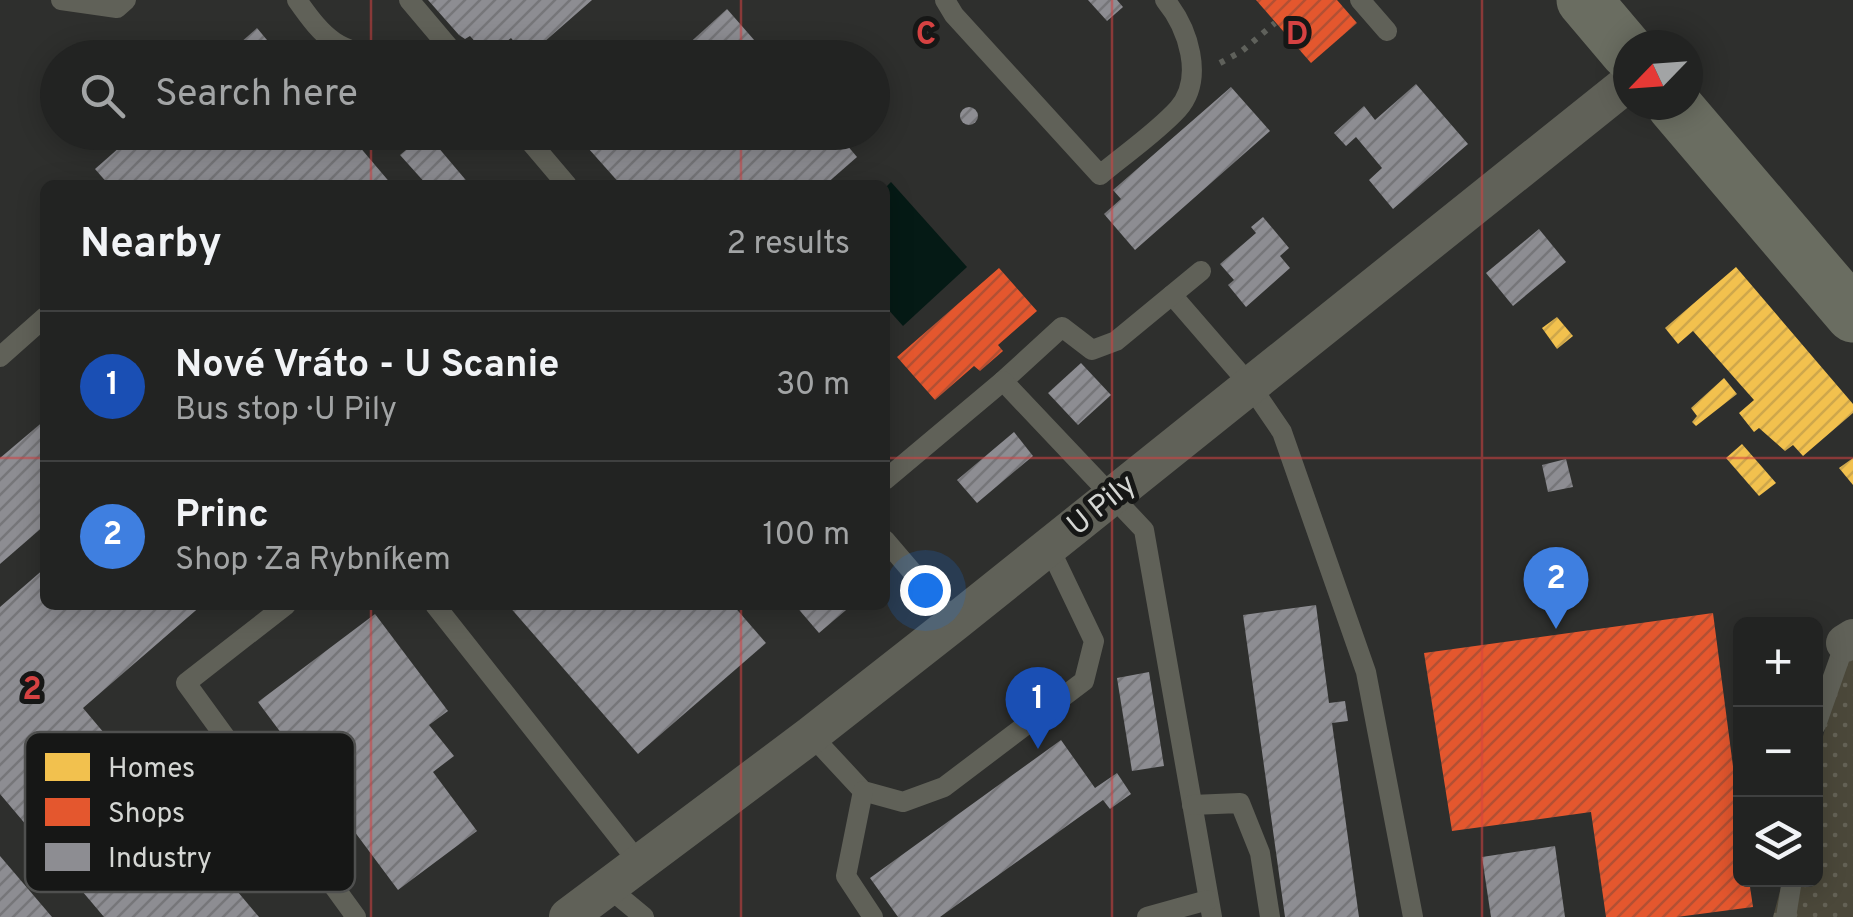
<!DOCTYPE html>
<html lang="en">
<head>
<meta charset="utf-8">
<style>
  body { margin:0; font-family:Overpass,sans-serif; background:#2e2f2f; color:#f1f3f6 }
  .controls { position:absolute; right:30px; bottom:30px; display:grid; overflow:hidden; border-radius:15px; box-shadow:0 5px 25px #0003 }
  .controls button { width:90px; height:90px; display:grid; place-items:center; padding:0; border:0; border-bottom:2px solid #3f4040; background:#222322; color:#f1f3f6; font:50px sans-serif }
  .compass { position:absolute; left:1613px; top:30px; width:90px; height:90px; border-radius:50%; background:#222322; box-shadow:0 5px 25px #0003; rotate:245deg }
  .you { position:absolute; left:925px; top:590px; width:35px; height:35px; margin:-25px; border:8px solid #fff; border-radius:50%; background:#1a73e8; box-shadow:0 0 0 15px #1a73e833 }
  .badge { display:grid; place-items:center; width:65px; height:65px; border-radius:50%; background:#9a9c99; color:#fff; font-size:32px; font-weight:700 }
  .pin { position:absolute; translate:-50% -82px; filter:drop-shadow(0 2px 5px #0008) }
  .pin::after { content:''; position:absolute; top:52px; width:35px; height:30px; background:inherit; clip-path:polygon(0 0,100% 0,50% 100%) }
  .list { margin:0; padding:0; list-style:none }
  h2 { display:flex; justify-content:space-between; align-items:center; height:130px; margin:0; padding:0 40px; font-size:42px }
  h2 small { font-size:32px; font-weight:400; color:#a2a4a5 }
  .list li { display:grid; grid-template-columns:65px 1fr auto; gap:30px; align-items:center; box-sizing:border-box; height:150px; padding:0 40px; border-top:2px solid #3f4040 }
  .list b { display:block; font-size:38px; white-space:nowrap }
  .list p { margin:0; font-size:32px; white-space:nowrap; color:#a2a4a5 }
  .list em { font-size:32px; font-style:normal; color:#a2a4a5 }
  .icon { flex:none; width:55px; height:55px; fill:none; stroke:currentColor; stroke-width:2; stroke-linecap:round; stroke-linejoin:round }
  .map { position:relative; flex:none; width:1853px; height:917px; overflow:hidden }
  .search { position:absolute; background:#222322; box-shadow:0 5px 25px #0003; left:40px; top:40px; width:850px; height:110px; display:flex; align-items:center; gap:25px; box-sizing:border-box; padding:0 35px; border-radius:55px; color:#a2a4a5; font-size:38px }
  .panel { position:absolute; background:#222322; box-shadow:0 5px 25px #0003; left:40px; top:180px; width:850px; height:430px; border-radius:15px }
  .map>svg:first-child { display:block }
</style>
</head>
<body>
<div class="map">
<svg width="1853" height="917" viewBox="0 0 1853 917">
  <defs>
    <pattern id="grass-dots" width="8" height="8" patternUnits="userSpaceOnUse" patternTransform="scale(2.5)"><rect width="8" height="8" fill="#4b483a"/><path d="M2 2h.1M6 6h.1" fill="none" stroke="#646256" stroke-width="1.8" stroke-linecap="round"/></pattern>
    <pattern id="homes-hatch" width="6" height="6" patternUnits="userSpaceOnUse" patternTransform="scale(2.5)"><rect width="6" height="6" fill="#f2c14e"/><path d="M-1 1l2-2M0 6l6-6M5 7l2-2" fill="none" stroke="#cea74b"/></pattern>
    <pattern id="shops-hatch" width="6" height="6" patternUnits="userSpaceOnUse" patternTransform="scale(2.5)"><rect width="6" height="6" fill="#e4572e"/><path d="M-1 1l2-2M0 6l6-6M5 7l2-2" fill="none" stroke="#b35033"/></pattern>
    <pattern id="industry-hatch" width="6" height="6" patternUnits="userSpaceOnUse" patternTransform="scale(2.5)"><rect width="6" height="6" fill="#8d8d92"/><path d="M-1 1l2-2M0 6l6-6M5 7l2-2" fill="none" stroke="#767679"/></pattern>
  </defs>
  <rect width="100%" height="100%" fill="#2e2f2d"/>
  <path fill="url(#grass-dots)" d="M1853,655V917H1773L1783,880H1816V762L1844,659Z"/>
  <path fill="#051a15" d="M891,182L967,267L903,326L885,306V188Z"/>
  <g fill="url(#homes-hatch)">
    <path d="M1736,267L1853,404V413L1803,456L1793,445L1785,451L1759,428L1754,432L1739,413L1754,400L1693,331L1678,344L1665,328Z"/>
    <path d="M1557,317L1573,336L1557,349L1542,328Z"/>
    <path d="M1724,378L1737,394L1696,426L1692,422L1697,416L1691,408Z"/>
    <path d="M1742,444L1776,483L1759,496L1726,458Z"/>
    <path d="M1853,458V485L1839,468Z"/>
  </g>
  <g fill="url(#shops-hatch)">
    <path d="M1256,0H1337L1357,23L1311,63Z"/>
    <path d="M999,268L1037,311L998,345L1003,351L980,371L974,366L935,400L897,357Z"/>
    <path d="M1713,613L1740,820V880H1749L1753,907L1677,917H1606L1591,812L1452,831L1424,653Z"/>
  </g>
  <g fill="url(#industry-hatch)">
    <path d="M428,0H592L527,57L511,38L489,57L470,36L465,39L459,35Z"/>
    <path d="M1088,0H1117L1123,7L1107,21Z"/>
    <path d="M727,9L770,58H673Z"/>
    <path d="M257,28L282,58H223Z"/>
    <path d="M1416,84L1468,144L1393,209L1369,180L1382,168L1356,137L1346,146L1334,133L1364,106L1375,120Z"/>
    <path d="M1231,87L1270,131L1135,250L1104,214L1121,199L1113,190Z"/>
    <circle cx="969" cy="116" r="9"/>
    <path d="M137,132H347L392,185H109L95,169Z"/>
    <path d="M587,132H836L857,157L825,185H621L580,139Z"/>
    <path d="M426,133L470,185H427L400,155Z"/>
    <path d="M1263,217L1289,248L1280,256L1290,268L1246,307L1228,285L1234,280L1220,264L1256,233L1251,227Z"/>
    <path d="M1539,229L1566,262L1513,306L1486,273Z"/>
    <path d="M1081,363L1111,395L1078,425L1048,393Z"/>
    <path d="M45,420V525L0,564V458Z"/>
    <path d="M1014,432L1033,456L977,503L957,480Z"/>
    <path d="M1566,459L1573,487L1548,492L1542,465Z"/>
    <path d="M45,568V605H202L83,708L259,917H104L0,794V607Z"/>
    <path d="M508,605H733L766,643L638,754Z"/>
    <path d="M795,605H852L819,633Z"/>
    <path d="M1316,605L1329,703L1345,701L1348,721L1332,723L1359,917H1285L1243,615Z"/>
    <path d="M375,614L448,711L429,725L454,756L433,772L477,831L398,890L258,702Z"/>
    <path d="M1149,672L1164,766L1132,771L1117,678Z"/>
    <path d="M1061,740L1095,788L1117,773L1131,794L1110,809L1103,800L940,917H898L870,878Z"/>
    <path d="M1555,846L1565,917H1491L1482,857Z"/>
    <path d="M0,856L52,917H0Z"/>
  </g>
  <g fill="none" stroke-linecap="round" stroke-linejoin="round">
    <path stroke="#5f615b" stroke-width="6" stroke-dasharray="5 8" stroke-linecap="butt" d="M1220,63L1242,51L1275,23"/>
    <g stroke="#606158" stroke-width="20">
      <path d="M61,0L117,8L126,0"/>
      <path d="M297,0C325,40 338,52 387,58"/>
      <path d="M409,0L458,58"/>
      <path d="M945,0L954,15L1100,175C1125,154 1156,133 1178,109C1205,78 1188,28 1165,0"/>
      <path d="M1360,0L1387,31"/>
      <path d="M522,132L567,185"/>
      <path d="M1172,295L1250,385L1282,432L1366,672L1413,917"/>
      <path d="M0,357L45,317"/>
      <path d="M1003,381L1062,327L1092,350L1116,341L1201,271"/>
      <path d="M885,480L1003,381L1144,530L1212,917"/>
      <path d="M885,540L955,622"/>
      <path d="M286,605L186,683L356,917"/>
      <path d="M435,605L640,864"/>
      <path d="M1816,725L1845,643"/>
      <path d="M811,735L863,791L903,802L944,787L1084,681L1094,641L1049,547"/>
      <path d="M863,791L846,876L873,917"/>
      <path d="M1192,805L1240,803L1260,853L1270,917"/>
      <path d="M609,888L644,917"/>
      <path d="M1147,917L1208,900"/>
      <path d="M1786,917L1792,880"/>
    </g>
    <g stroke="#606158" stroke-width="38">
      <path d="M1845,643L1853,638"/>
      <path d="M568,917L811,735L955,622L1628,83"/>
    </g>
    <g stroke="#6a6d61" stroke-width="55">
      <path d="M1584,0L1628,52"/>
      <path d="M1674,105L1853,315"/>
    </g>
  </g>
  <path fill="none" stroke="#d64242" stroke-width="2.5" stroke-opacity="0.55" d="M371,0V58M741,0V58M1112,0V917M1482,0V917M371,132V185M741,132V185M0,458H45M885,458H1853M371,605V917M741,605V917"/>
  <g text-anchor="middle" stroke-width="10" stroke-linejoin="round" paint-order="stroke">
    <g font-size="30" fill="#d4d6d3" stroke="#161716">
      <text transform="translate(1101 504) rotate(-39)" y="10">U Pily</text>
    </g>
  </g>
  <rect x="25" y="732" width="330" height="160" rx="15" fill="#161716" stroke="#4f504f" stroke-width="2.5"/>
  <rect x="45" y="753" width="45" height="28" fill="#f2c14e"/>
  <rect x="45" y="798" width="45" height="28" fill="#e4572e"/>
  <rect x="45" y="843" width="45" height="28" fill="#8d8d92"/>
  <g font-size="28" fill="#d4d6d3">
    <text x="108" y="777">Homes</text>
    <text x="108" y="822">Shops</text>
    <text x="108" y="867">Industry</text>
  </g>
  <g font-size="32" text-anchor="middle" font-weight="bold" fill="#d64242" stroke="#161716" stroke-width="10" stroke-linejoin="round" paint-order="stroke">
    <text x="926" y="44">C</text>
    <text x="1297" y="44">D</text>
    <text x="32" y="699">2</text>
  </g>
</svg>
<div class="controls">
<button>+</button>
<button>−</button>
<button><svg class="icon" aria-label="layers" viewBox="0 0 24 24"><path d="M12 4l9 5-9 5-9-5zM3 14l9 5 9-5"/></svg></button>
</div>
<svg class="compass" viewBox="-18 -18 36 36"><path d="M0-13l5 13h-10z" fill="#e53935"/><path d="M0 13l5-13h-10z" fill="#a2a4a5"/></svg>
<div class="you"></div>
<div class="pin badge" style="left:1038px;top:749px;background:#1a4fb4">1</div>
<div class="pin badge" style="left:1556px;top:629px;background:#3f7fe0">2</div>
<div class="search"><svg class="icon" aria-label="search" viewBox="0 0 24 24"><circle cx="10" cy="10" r="6"/><path d="M15 15l6 6"/></svg>Search here</div>
<section class="panel">
<h2>Nearby<small>2 results</small></h2>
<ul class="list">
<li><span class="badge" style="background:#1a4fb4">1</span><div><b>Nové Vráto - U Scanie</b><p>Bus stop · U Pily</p></div><em>30 m</em></li>
<li><span class="badge" style="background:#3f7fe0">2</span><div><b>Princ</b><p>Shop · Za Rybníkem</p></div><em>100 m</em></li>
</ul>
</section>
</div>
</body>
</html>
